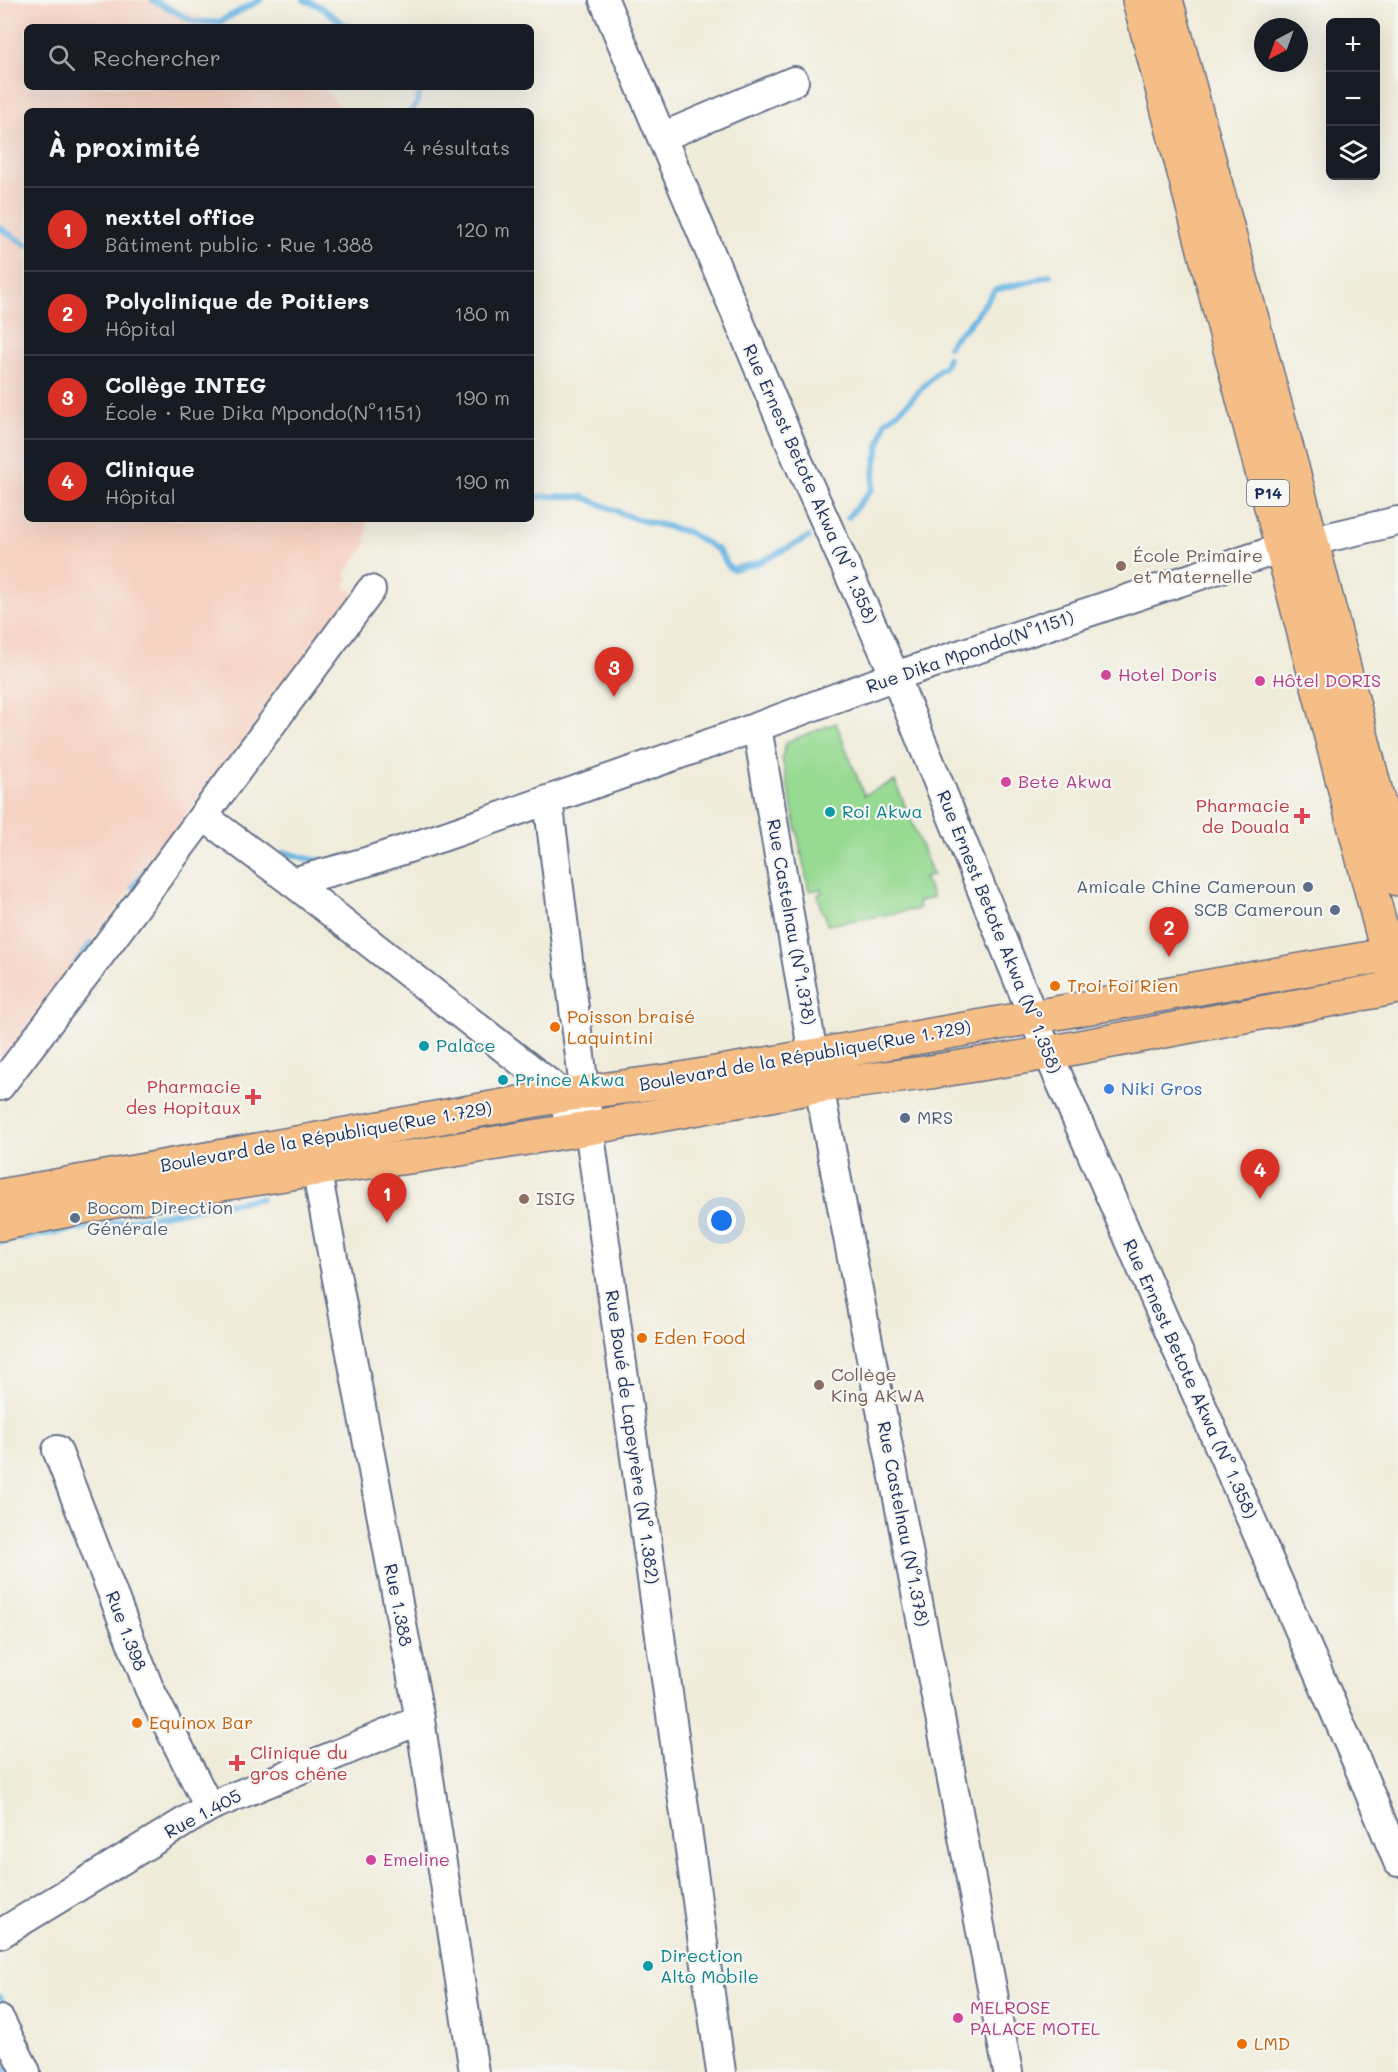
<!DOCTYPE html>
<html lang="fr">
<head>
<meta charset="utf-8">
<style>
  body { margin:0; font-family:Mali,sans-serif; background:#20242c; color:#f1f3f6 }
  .controls { position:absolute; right:18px; top:18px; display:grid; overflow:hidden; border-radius:9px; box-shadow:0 6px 24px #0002 }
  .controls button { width:54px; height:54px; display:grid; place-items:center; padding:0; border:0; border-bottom:2px solid #363941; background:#171b24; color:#f1f3f6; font:30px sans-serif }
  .compass { position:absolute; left:1254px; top:18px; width:54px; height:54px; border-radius:50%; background:#171b24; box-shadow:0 6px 24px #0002; rotate:221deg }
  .you { position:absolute; left:722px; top:1221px; width:21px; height:21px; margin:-15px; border:4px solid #fff; border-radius:50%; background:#1a73e8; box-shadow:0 0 0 9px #1a73e833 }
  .badge { display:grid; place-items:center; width:39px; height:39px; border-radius:50%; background:#d93025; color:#fff; font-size:20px; font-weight:700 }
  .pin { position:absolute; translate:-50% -50px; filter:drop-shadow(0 2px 3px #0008) }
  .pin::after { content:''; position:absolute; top:32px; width:21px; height:18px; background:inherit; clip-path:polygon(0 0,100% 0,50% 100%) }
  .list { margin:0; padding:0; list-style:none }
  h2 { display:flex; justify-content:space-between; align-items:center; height:78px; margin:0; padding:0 24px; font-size:26px }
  h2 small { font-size:20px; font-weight:400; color:#9ea1a6 }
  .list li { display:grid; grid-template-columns:39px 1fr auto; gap:18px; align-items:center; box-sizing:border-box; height:84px; padding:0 24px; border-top:2px solid #363941 }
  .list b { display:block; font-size:22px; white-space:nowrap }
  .list p { margin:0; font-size:20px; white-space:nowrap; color:#9ea1a6 }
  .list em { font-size:20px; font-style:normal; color:#9ea1a6 }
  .icon { flex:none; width:33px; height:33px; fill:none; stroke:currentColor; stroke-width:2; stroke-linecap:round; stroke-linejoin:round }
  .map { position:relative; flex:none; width:1398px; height:2072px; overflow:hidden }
  .search { position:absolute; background:#171b24; box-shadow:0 6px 24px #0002; left:24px; top:24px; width:510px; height:66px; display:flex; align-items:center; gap:15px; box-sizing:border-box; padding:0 21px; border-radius:9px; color:#9ea1a6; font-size:22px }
  .panel { position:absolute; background:#171b24; box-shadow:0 6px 24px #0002; left:24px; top:108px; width:510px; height:414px; border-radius:9px }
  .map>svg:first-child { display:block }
</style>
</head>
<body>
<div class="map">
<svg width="1398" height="2072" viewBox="0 0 1398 2072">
  <rect width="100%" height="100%" fill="#f6f6f2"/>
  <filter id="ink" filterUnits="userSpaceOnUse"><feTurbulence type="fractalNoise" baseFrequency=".0167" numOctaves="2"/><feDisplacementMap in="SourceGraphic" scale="12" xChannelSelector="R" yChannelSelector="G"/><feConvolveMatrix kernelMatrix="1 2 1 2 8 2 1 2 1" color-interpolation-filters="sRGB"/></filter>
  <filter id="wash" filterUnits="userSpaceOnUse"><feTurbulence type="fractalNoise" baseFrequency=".008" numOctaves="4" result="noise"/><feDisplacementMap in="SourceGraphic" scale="24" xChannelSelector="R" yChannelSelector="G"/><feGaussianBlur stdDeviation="1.35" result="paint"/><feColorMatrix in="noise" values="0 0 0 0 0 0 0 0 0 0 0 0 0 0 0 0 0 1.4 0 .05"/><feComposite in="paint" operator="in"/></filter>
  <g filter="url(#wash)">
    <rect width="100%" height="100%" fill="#f0ecda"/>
    <path fill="#f6d2c3" d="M0,0H152L230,27H27V87H323L344,111H27V519H367L366,547L364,548L345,575L349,578L344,585L354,593L0,1063Z"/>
    <path fill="#97da92" stroke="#598478" stroke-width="1.5" d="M836,723L864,795L895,781L933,875L924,877L933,897L918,902L919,909L827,925L825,914L821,911L818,894L822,893L821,889L809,891L782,758L786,742Z"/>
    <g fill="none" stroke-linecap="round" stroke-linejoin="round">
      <g stroke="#6ab6e3" stroke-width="6">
        <path d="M153,0L194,22H219L260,0"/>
        <path d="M304,0L319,6L348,27"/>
        <path d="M411,111L416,105L421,87"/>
        <path d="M0,228L27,245"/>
        <path d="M1029,282L1050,275"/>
        <path d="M949,346L954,338L968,326L995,290L1027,282"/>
        <path d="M531,497L559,496L583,497L633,518L688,532L718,550L730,568L734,569L760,562L809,537"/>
        <path d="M848,517L872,489L876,460L885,422L907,404L939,370L944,367L948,358"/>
        <path d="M284,852L305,858L323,861"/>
        <path d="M133,887L159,852"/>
        <path d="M74,966L91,943"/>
        <path d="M0,1242L262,1198"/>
        <path d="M0,1997L8,2013"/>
        <path d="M0,2059L7,2072"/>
      </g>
    </g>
  </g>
  <g filter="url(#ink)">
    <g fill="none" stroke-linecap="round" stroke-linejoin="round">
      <g stroke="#667189" stroke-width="32">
        <g id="minor">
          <path d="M604,0L798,461L895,676L1048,1053L1356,1760L1398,1862"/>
          <path d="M662,137L794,81"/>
          <path d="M757,727L813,1055L1008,2072"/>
          <path d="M548,800L589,1128L721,2072"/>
          <path d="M203,816L292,882L564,1095L570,1131"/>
          <path d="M292,882L366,862L445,836L757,727L895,676L1282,548L1398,521"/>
          <path d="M0,1086L97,959L371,590"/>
          <path d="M312,1146L420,1720L474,2072"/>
          <path d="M57,1450L149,1688L209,1807"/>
          <path d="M0,1934L209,1807L420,1720"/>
          <path d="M0,2020L26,2072"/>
        </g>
      </g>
      <g stroke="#667189" stroke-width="36">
        <g id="major">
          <path d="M1139,0L1388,955L1395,976"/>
          <path d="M1166,0L1312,542L1398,879"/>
          <path d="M0,1196L564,1095L681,1079L1398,953"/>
          <path d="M0,1224L97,1204L316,1169L417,1156L589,1128L819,1086L924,1073L1048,1053L1398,987"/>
        </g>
      </g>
      <use href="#minor" stroke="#fff" stroke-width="28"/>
      <use href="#major" stroke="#f6be87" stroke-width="33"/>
    </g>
  </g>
  <g fill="#8d6e63" stroke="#f6f6f2" stroke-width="2">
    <circle cx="1121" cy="566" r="6"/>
    <circle cx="524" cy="1199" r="6"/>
    <circle cx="819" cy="1385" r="6"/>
  </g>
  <g fill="#d1479c" stroke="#f6f6f2" stroke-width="2">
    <circle cx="1106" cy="675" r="6"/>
    <circle cx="1260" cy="681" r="6"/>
    <circle cx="1006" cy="782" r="6"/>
    <circle cx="371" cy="1860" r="6"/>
    <circle cx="958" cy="2018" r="6"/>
  </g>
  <g fill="#0f9aa8" stroke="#f6f6f2" stroke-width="2">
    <circle cx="830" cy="812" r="6"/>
    <circle cx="424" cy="1046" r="6"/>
    <circle cx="503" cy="1080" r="6"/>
    <circle cx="648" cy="1966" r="6"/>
  </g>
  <g fill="#e0444e" stroke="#f6f6f2" stroke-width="2">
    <path d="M1299 807h6v6h6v6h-6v6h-6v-6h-6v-6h6z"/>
    <path d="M250 1088h6v6h6v6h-6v6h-6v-6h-6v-6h6z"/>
    <path d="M234 1754h6v6h6v6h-6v6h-6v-6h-6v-6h6z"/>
  </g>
  <g fill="#5c6f8a" stroke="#f6f6f2" stroke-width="2">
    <circle cx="1308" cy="887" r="6"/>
    <circle cx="1335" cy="910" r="6"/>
    <circle cx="905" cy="1118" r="6"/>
    <circle cx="75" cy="1218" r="6"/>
  </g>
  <g fill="#e8710a" stroke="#f6f6f2" stroke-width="2">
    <circle cx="1055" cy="986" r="6"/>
    <circle cx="555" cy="1027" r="6"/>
    <circle cx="642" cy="1338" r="6"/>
    <circle cx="137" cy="1723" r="6"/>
    <circle cx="1242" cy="2044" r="6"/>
  </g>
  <circle fill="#3f7fe0" stroke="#f6f6f2" stroke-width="2" cx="1109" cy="1089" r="6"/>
  <g text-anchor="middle" stroke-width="4.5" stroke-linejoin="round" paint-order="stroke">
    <rect fill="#f6f6f2" stroke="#5d6b8a" stroke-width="1.5" x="1247" y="480" width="42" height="26" rx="4.5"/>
    <g font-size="16" font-weight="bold" fill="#1b2f5e">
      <text x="1268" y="499">P14</text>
    </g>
    <g font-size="18" fill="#1b2f5e" stroke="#f6f6f2">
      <text transform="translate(810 484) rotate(66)" y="6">Rue Ernest Betote Akwa (N° 1.358)</text>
      <text transform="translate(970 652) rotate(-19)" y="6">Rue Dika Mpondo(N°1151)</text>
      <text transform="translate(791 922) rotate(80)" y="6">Rue Castelnau (N°1.378)</text>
      <text transform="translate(999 932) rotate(68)" y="6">Rue Ernest Betote Akwa (N° 1.358)</text>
      <text transform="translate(805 1056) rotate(-10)" y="6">Boulevard de la République(Rue 1.729)</text>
      <text transform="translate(326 1137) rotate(-10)" y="6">Boulevard de la République(Rue 1.729)</text>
      <text transform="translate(1190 1379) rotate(66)" y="6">Rue Ernest Betote Akwa (N° 1.358)</text>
      <text transform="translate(632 1437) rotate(82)" y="6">Rue Boué de Lapeyrère (N° 1.382)</text>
      <text transform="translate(903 1524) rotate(79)" y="6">Rue Castelnau (N°1.378)</text>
      <text transform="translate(398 1605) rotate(79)" y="6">Rue 1.388</text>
      <text transform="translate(126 1631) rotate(69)" y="6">Rue 1.398</text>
      <text transform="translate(203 1814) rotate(-28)" y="6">Rue 1.405</text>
    </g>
    <g font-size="18" fill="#785e54" stroke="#f6f6f2" text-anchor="start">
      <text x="1133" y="562">École Primaire<tspan x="1133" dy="21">et Maternelle</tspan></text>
      <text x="536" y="1205">ISIG</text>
      <text x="831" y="1381">Collège<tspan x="831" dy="21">King AKWA</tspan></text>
    </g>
    <g font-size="18" fill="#b23c85" stroke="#f6f6f2" text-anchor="start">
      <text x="1118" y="681">Hotel Doris</text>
      <text x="1272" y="687">Hôtel DORIS</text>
      <text x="1018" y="788">Bete Akwa</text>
      <text x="383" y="1866">Emeline</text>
      <text x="970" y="2014">MELROSE<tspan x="970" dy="21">PALACE MOTEL</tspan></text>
    </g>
    <g font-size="18" fill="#be3a42" stroke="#f6f6f2" text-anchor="end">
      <text x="1290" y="812">Pharmacie<tspan x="1290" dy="21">de Douala</tspan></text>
      <text x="241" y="1093">Pharmacie<tspan x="241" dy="21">des Hopitaux</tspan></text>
      <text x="250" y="1759" text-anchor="start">Clinique du<tspan x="250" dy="21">gros chêne</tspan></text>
    </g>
    <g font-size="18" fill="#0d838f" stroke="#f6f6f2" text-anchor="start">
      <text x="842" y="818">Roi Akwa</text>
      <text x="436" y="1052">Palace</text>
      <text x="515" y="1086">Prince Akwa</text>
      <text x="660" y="1962">Direction<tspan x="660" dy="21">Alto Mobile</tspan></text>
    </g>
    <g font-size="18" fill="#4e5e75" stroke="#f6f6f2" text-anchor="end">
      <text x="1296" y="893">Amicale Chine Cameroun</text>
      <text x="1323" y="916">SCB Cameroun</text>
      <text x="917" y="1124" text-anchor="start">MRS</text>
      <text x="87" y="1214" text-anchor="start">Bocom Direction<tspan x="87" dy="21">Générale</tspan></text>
    </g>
    <g font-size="18" fill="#c56008" stroke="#f6f6f2" text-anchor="start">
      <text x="1067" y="992">Troi Foi Rien</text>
      <text x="567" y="1023">Poisson braisé<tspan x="567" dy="21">Laquintini</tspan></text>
      <text x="654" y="1344">Eden Food</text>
      <text x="149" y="1729">Equinox Bar</text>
      <text x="1254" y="2050">LMD</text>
    </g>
    <g font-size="18" fill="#366cbe" stroke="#f6f6f2" text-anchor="start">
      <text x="1121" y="1095">Niki Gros</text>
    </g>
  </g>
</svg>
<div class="controls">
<button>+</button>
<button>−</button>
<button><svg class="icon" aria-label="layers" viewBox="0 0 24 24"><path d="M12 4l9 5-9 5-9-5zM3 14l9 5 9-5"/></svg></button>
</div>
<svg class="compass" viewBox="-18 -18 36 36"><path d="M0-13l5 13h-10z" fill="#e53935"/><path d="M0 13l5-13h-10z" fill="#9ea1a6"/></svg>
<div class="you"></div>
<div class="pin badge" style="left:387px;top:1223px">1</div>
<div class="pin badge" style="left:1169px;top:957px">2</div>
<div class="pin badge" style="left:614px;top:697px">3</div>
<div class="pin badge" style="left:1260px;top:1199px">4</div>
<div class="search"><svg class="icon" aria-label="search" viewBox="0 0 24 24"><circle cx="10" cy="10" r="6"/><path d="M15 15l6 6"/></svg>Rechercher</div>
<section class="panel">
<h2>À proximité<small>4 résultats</small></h2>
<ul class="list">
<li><span class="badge">1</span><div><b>nexttel office</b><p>Bâtiment public · Rue 1.388</p></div><em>120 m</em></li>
<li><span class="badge">2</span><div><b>Polyclinique de Poitiers</b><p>Hôpital</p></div><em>180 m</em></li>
<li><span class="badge">3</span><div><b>Collège INTEG</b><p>École · Rue Dika Mpondo(N°1151)</p></div><em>190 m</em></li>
<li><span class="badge">4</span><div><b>Clinique</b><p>Hôpital</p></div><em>190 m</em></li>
</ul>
</section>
</div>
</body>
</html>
